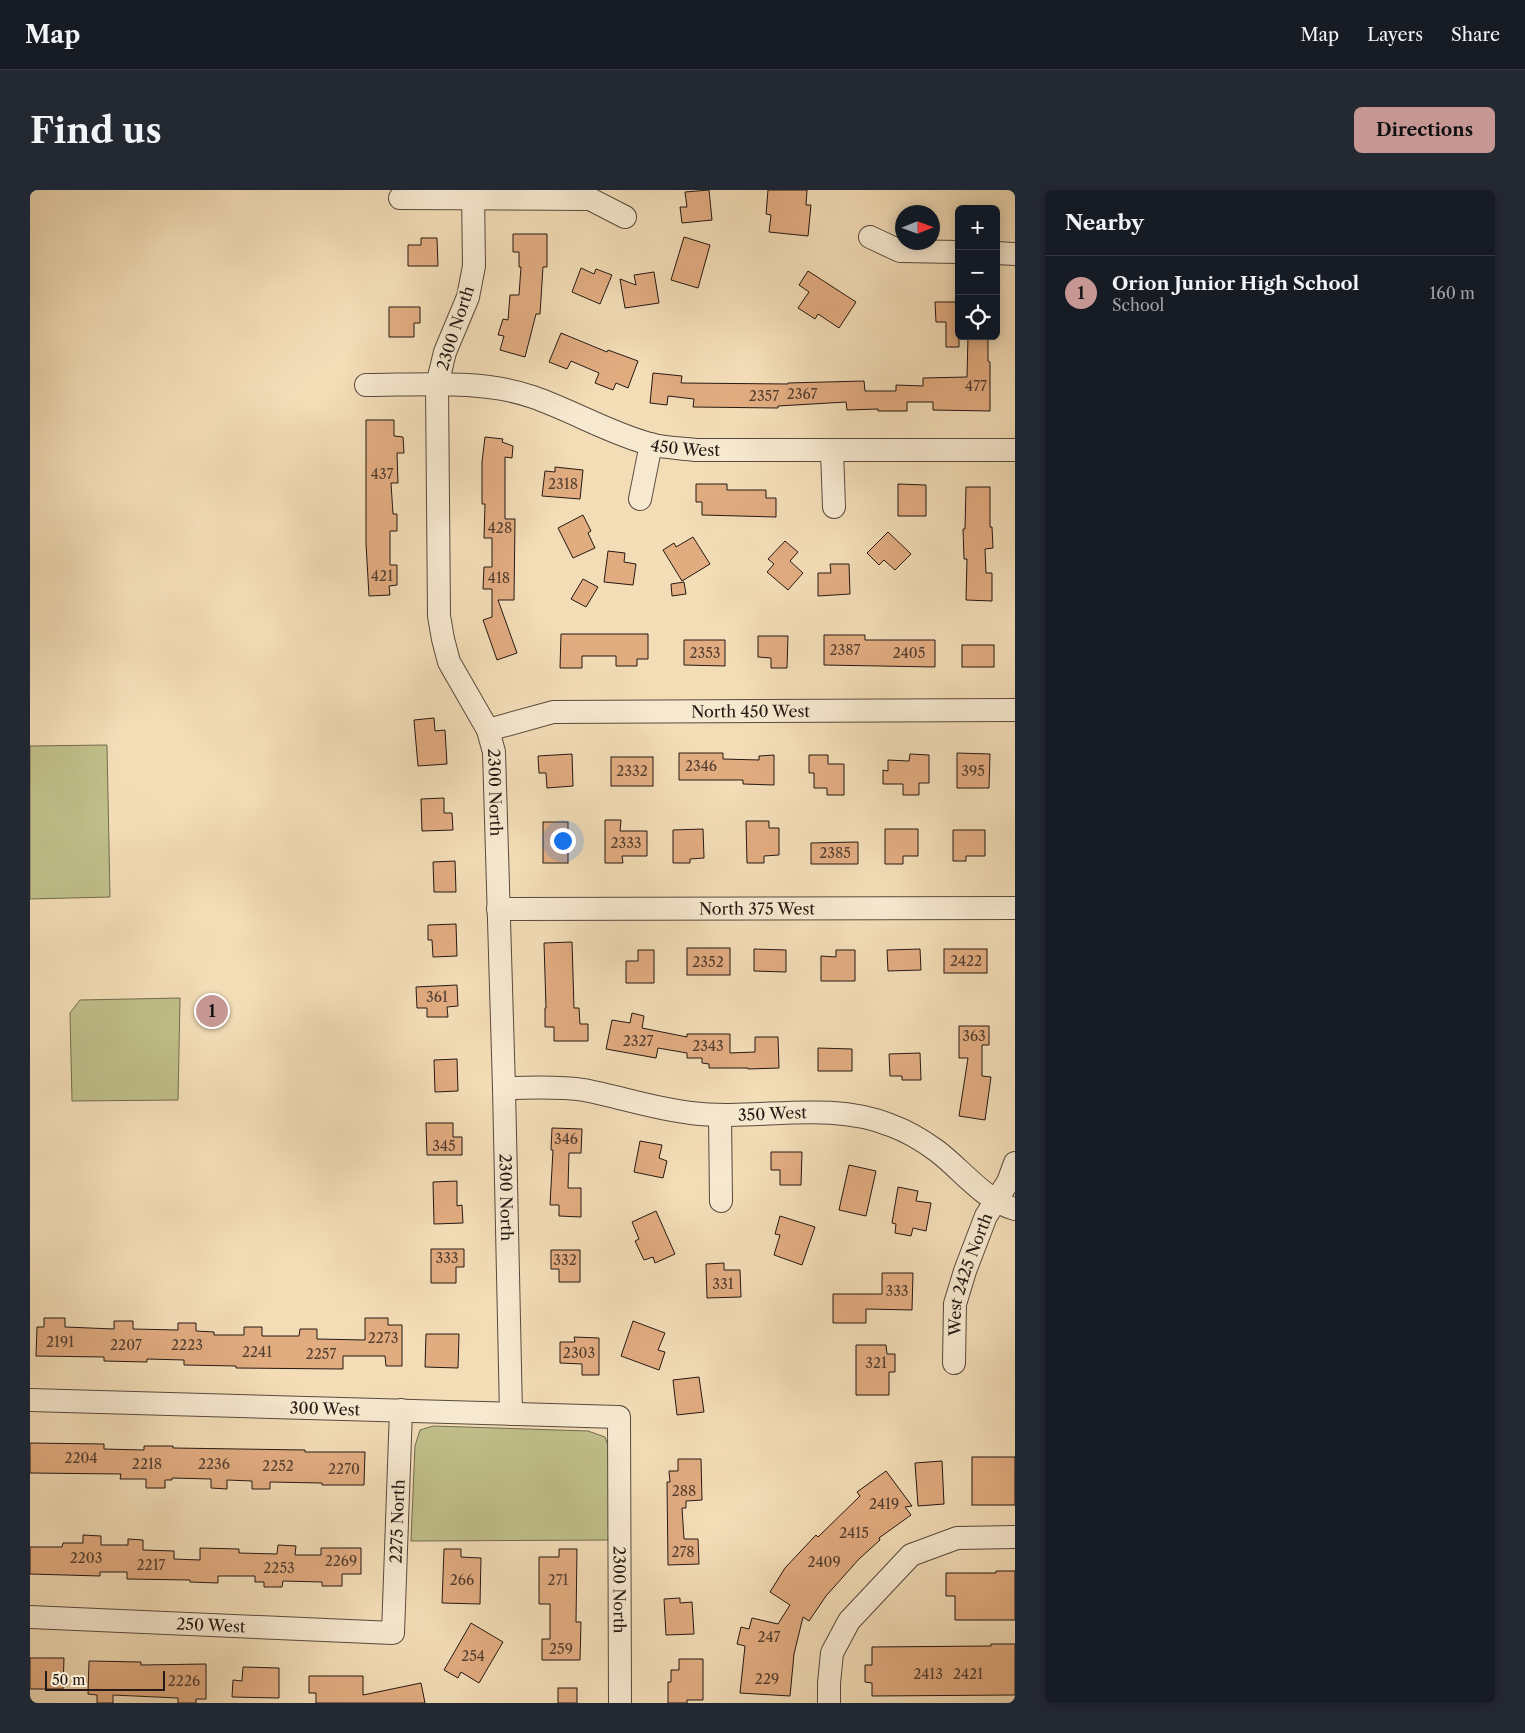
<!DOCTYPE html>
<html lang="en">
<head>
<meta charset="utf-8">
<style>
  body { margin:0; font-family:"Libre Caslon Text",serif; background:#242831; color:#f1f3f6 }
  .controls { position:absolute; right:15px; top:15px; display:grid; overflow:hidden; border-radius:8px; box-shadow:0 2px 12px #0003 }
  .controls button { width:45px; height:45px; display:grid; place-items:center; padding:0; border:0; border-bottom:1px solid #363941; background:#171b24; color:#f1f3f6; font:25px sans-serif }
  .compass { position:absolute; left:865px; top:15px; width:45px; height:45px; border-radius:50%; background:#171b24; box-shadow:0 2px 12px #0003; rotate:89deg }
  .scale { position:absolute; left:15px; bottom:12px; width:120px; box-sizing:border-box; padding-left:5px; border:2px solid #241914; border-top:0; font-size:14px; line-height:18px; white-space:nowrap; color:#241914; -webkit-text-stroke:4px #f7e9d0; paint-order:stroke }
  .you { position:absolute; left:532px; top:650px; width:18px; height:18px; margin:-12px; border:4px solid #fff; border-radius:50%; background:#1a73e8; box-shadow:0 0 0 8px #1a73e833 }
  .badge { display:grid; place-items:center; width:32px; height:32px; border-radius:50%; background:#c59692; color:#111; font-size:16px; font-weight:700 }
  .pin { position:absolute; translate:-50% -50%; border:2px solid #fff; box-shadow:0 1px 5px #0006 }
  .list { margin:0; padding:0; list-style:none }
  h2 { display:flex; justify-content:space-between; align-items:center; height:65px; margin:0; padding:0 20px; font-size:21px }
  h2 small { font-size:16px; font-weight:400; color:#9ea1a6 }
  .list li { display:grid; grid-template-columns:32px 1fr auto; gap:15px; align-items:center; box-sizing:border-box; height:75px; padding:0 20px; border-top:1px solid #363941 }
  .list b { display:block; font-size:19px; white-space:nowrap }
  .list p { margin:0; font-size:16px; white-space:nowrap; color:#9ea1a6 }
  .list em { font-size:16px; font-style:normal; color:#9ea1a6 }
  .icon { flex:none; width:28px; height:28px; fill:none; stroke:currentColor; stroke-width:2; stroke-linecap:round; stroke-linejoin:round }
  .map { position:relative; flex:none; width:985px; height:1513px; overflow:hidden; border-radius:8px }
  header { display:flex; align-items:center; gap:30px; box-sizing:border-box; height:70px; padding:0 25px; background:#171b24; border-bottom:1px solid #363941 }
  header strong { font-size:24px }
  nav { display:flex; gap:28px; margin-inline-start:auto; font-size:18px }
  .intro { display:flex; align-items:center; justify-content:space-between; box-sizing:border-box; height:120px; padding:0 30px }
  h1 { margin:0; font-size:35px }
  .button { padding:12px 22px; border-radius:8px; background:#c59692; color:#111; font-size:18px; font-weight:700 }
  main { display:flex; gap:30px; padding:0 30px }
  aside { flex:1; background:#171b24; border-radius:8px; box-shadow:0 2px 12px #0003 }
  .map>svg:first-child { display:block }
</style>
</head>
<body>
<header>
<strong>Map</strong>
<nav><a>Map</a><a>Layers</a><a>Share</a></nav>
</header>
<div class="intro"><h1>Find us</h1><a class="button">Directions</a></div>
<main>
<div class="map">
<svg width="985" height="1513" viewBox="0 0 985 1513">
  <rect width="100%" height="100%" fill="#f3ddb7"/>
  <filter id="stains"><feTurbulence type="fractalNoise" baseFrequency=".004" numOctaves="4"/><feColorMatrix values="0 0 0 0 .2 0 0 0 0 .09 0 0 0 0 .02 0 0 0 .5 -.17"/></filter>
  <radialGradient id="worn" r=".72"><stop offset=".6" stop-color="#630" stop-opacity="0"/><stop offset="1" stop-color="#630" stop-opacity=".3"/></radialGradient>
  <g fill="#c0bf8a" stroke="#726c4f">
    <path d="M77,555L80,707L0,709V556Z"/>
    <path d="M150,808L148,910L42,911L40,823L50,810Z"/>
    <path d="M403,1236L558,1241L575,1247L582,1267V1350L381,1351L385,1256L390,1240Z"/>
  </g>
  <g fill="#e2ac81" stroke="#241914">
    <path d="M679,0L682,30L652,33L650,17H657L655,2Z"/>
    <path d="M738,0H777L776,15H781L778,46L739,42L741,25L736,24Z"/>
    <path d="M483,44H517V77H513L510,124H506L495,167L470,160L474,146L468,145L473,129L478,130L480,105H489L491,77H489V62H483Z"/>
    <path d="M654,47L680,55L668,98L641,90Z"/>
    <path d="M391,48H407L408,76H378V55H391Z"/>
    <path d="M551,78L564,84L566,79L582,85L570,114L542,102Z"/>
    <path d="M778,81L826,112L809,138L788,124L785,129L768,118L779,102L769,95Z"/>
    <path d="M624,82L629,113L595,118L590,89L606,95L604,85Z"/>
    <path d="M905,112H929V157H916V132H906Z"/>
    <path d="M359,117H390V133H384V147H359Z"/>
    <path d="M531,143L577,162L578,160L608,171L598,198L586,193L583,200L565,193L569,183L541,171L537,179L519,172Z"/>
    <path d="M938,146H958V171L960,172V221L903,220V212H877V221H848V219L817,220L816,212L748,216V218L663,217L664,209L638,206L637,215L620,213L623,183L652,186L651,193L758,194V193L834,191L835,201H866V195L893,196V188L937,187Z"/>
    <path d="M336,230H364V246L373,247L374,263H367L368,293H361L363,324H367V341H360V375H367V395L359,396L360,405L339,406L336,354Z"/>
    <path d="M455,247L473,249L472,252L483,256L482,268L475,267V329H485L484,410H468L487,463L467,470L453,430L462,427V399H453L454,377H462V348H454L455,314H452V272Z"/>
    <path d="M525,277L553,280L550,309L512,306L515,281L525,282Z"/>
    <path d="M666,294H697V300H736V308H746V327L672,325V312H666Z"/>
    <path d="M868,294L896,295V326H868Z"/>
    <path d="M936,297H960V337H962L963,358L955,359L956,383H962V411L936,410L937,369H934L933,339H935Z"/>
    <path d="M553,325L561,341L558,343L565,358L543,368L528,338Z"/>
    <path d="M858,342L881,364L865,380L854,370L849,375L837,363Z"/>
    <path d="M663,347L680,374L652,391L633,360L644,353L646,357Z"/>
    <path d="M755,351L768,362L760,371L773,383L758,400L737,382L744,374L738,369Z"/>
    <path d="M578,361L595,363L594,372L606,374L603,395L574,392Z"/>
    <path d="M800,374H819L820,404L788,406V383H801Z"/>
    <path d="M553,389L568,397L556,417L541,409Z"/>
    <path d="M654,392L656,404L642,406L641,394Z"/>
    <path d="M531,444H618V469H607V476H586V466H552V478H530Z"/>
    <path d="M794,445H835V450H905V477L794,475Z"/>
    <path d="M728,446H758L757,478H741V468L728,467Z"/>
    <path d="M654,450H695V476L654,475Z"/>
    <rect x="932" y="455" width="32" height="22"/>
    <path d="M404,528L405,541L415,540L417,574L388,576L384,530Z"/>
    <path d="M649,563H693V569L729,570V566L744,565V595L713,594V590H649Z"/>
    <path d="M927,563L960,564L959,598H927Z"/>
    <path d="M542,564L543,596L517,598L516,583H509L508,566Z"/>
    <path d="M880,564L899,565V593H889V605H873V594H853V580L858,581V570L879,571Z"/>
    <path d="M779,565H798V574H814V605H797V598H784V583H779Z"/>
    <rect x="581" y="567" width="42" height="29"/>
    <path d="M414,608V623H422L423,640L392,641L391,609Z"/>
    <path d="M575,630H591L590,641H617V666H592L593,673H575Z"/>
    <path d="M716,631H739V638H749V665L734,666V673H717Z"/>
    <rect x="513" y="632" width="25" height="41"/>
    <path d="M673,639L674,668L660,669V673H643V640Z"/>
    <path d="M855,639H888V666H873V674H855Z"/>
    <path d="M923,640H955V666H936V671H923Z"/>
    <path d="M828,652V674H781V653Z"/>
    <path d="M425,671L426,702H404L403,672Z"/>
    <path d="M426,734L427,766L403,767L402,750H398V735Z"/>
    <path d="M542,752L544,818H549L550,834H558V851H524V837H515V818H516L514,753Z"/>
    <rect x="657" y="758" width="43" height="27"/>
    <path d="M724,759L756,760V782L724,781Z"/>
    <path d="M890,759L891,780L858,781L857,760Z"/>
    <rect x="914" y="759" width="43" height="24"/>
    <path d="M608,760H624V793H596V771H608Z"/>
    <path d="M806,760H825V791H791V766L806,767Z"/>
    <path d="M427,795L428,816L417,817L418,827H397V818H387L386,797Z"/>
    <path d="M602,823L614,826L612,838L657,847V844H700V863L725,862V847H748L749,878L718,879V878H679V874L672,873V868H657V863L628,858L626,868L576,859L582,830L600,833Z"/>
    <path d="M929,836H959V855H952V886L961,887L955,930L929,926L938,868H929Z"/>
    <path d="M788,858L822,859V881H788Z"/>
    <path d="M890,863L891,890H872V886H860L859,864Z"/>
    <path d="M427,869L428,901L405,902L404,870Z"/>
    <path d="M396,933H423V947H432V965H397Z"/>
    <path d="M522,938L552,939L551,963H539L538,998H551V1027L529,1026V1015H520L523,960H521Z"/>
    <path d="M610,951L632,955L629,968L637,971L633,988L604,982Z"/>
    <path d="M741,962H772L771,995H750V980H741Z"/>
    <path d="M819,975L846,981L836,1026L809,1020Z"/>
    <path d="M427,991V1016L432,1015L433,1033L404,1034L403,992Z"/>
    <path d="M868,997L888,1001L886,1011L901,1013L896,1041L883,1038L881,1046L865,1043L866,1034L862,1033Z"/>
    <path d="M626,1021L645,1064L625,1073L623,1067L614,1070L605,1051L609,1049L602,1032Z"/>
    <path d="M750,1026L785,1037L772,1075L744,1065L750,1045L745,1044Z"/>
    <path d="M401,1059H434V1077H426V1093H401Z"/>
    <path d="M521,1060H550V1092H529V1079H521Z"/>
    <path d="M694,1073V1080H710L711,1107L677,1108L676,1074Z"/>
    <path d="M852,1083H883L882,1120L836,1119V1133H803V1104H852Z"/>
    <path d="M14,1128H35V1137L84,1139V1131H103V1139L148,1140V1133H166V1141L184,1142V1145H214V1137H232V1146H269L270,1139H287V1149L335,1150V1128H358V1135H372V1176H356L355,1166H313V1179L206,1178V1176L154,1175V1170L117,1169V1172L74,1171V1167L6,1166L7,1137H14Z"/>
    <path d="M603,1131L635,1143L628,1160L635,1162L629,1180L591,1166Z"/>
    <path d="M396,1144H429L428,1178L395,1177Z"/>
    <path d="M544,1147L569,1148V1185H552V1174L530,1173V1152H545Z"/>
    <path d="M826,1155H856L857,1164H865V1182H859V1205H826Z"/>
    <path d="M669,1187L674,1222L647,1225L643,1190Z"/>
    <path d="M0,1253L74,1254V1259L114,1260V1256H143V1258L275,1260V1262H335L334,1295H292V1293L240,1292V1299H222V1291L197,1290V1299L181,1298V1289L142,1288V1290H135V1298H116V1289H90L91,1284L0,1283Z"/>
    <rect x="942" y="1267" width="43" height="48"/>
    <path d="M648,1269H671L672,1310L656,1311V1318H652L654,1349H668L669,1374L638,1375L637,1292H640L639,1281H648Z"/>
    <path d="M912,1271L914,1314L888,1316L885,1273Z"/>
    <path d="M856,1281L882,1316L875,1317L881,1325L849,1348L850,1350L829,1369L796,1406L779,1431L773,1427L764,1464L760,1506L710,1503L715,1456L707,1454L711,1437L719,1439L722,1428L748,1434L760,1415L740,1402L755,1378L786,1345L788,1347L830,1306L827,1302Z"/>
    <path d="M53,1345L71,1346V1355H98V1349L113,1350V1360L144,1361V1369L170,1370V1358L209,1359V1363L247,1364L248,1355L266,1356L265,1365H291V1358H331V1384H312V1396H292V1392L253,1391L252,1397H234V1392H225V1386H188V1393L160,1392V1390L97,1389V1382H70V1386L0,1384V1357H32L33,1353H53Z"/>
    <path d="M414,1359H431V1367L451,1368L450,1414L412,1413Z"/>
    <path d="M529,1359H547L546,1432H551L550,1470H512V1449H520V1414H509V1367H529Z"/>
    <path d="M966,1381H985V1430H925V1406H916V1383H966Z"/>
    <path d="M650,1408V1413L662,1412L664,1444L636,1445L634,1409Z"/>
    <path d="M441,1433L473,1452L449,1493L431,1482L428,1488L414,1480Z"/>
    <path d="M961,1454H985V1505L842,1506V1493L835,1492V1475H842V1457L961,1456Z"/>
    <path d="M0,1468H34L33,1499H0Z"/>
    <path d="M649,1469H673V1510H657V1513H638V1492H641V1480H649Z"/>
    <path d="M59,1471L111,1472V1475L176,1474V1509H166V1513H148V1508L83,1505V1513H67V1505L58,1504Z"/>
    <path d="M213,1477L249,1478V1508L202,1507L203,1490L212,1491Z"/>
    <path d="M279,1486H333V1505L391,1493L395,1513H286V1503H279Z"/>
    <rect x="528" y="1498" width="19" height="15"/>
  </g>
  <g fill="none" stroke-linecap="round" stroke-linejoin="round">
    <g stroke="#584a3d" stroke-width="24">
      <g id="minor">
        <path id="s1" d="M443,0L444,76L438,107L415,162L407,195L409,426L413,449L419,472L458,540L464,562L474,898L481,1224"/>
        <path d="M370,8L560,9L595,27"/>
        <path d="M840,47L870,61L929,62"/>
        <path d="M966,63L985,64"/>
        <path id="s2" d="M336,195C388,195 453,189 503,207C543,221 579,243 620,254C635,258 651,258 666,260H985"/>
        <path d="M802,261L804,317"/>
        <path d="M610,309L621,254"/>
        <path id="s3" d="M458,540L523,522L985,520"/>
        <path id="s4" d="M468,719L985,718"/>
        <path id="s5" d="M474,898C500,898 528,896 554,900C590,907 625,919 661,923C727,931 797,910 860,935C877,941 892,950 907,961C931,979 955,1011 985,1019"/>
        <path d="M690,925L691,1011"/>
        <path id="s6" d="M924,1173L925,1114L935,1081L956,1026L978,992L985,973"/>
        <path id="s7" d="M0,1210L589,1227L590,1513"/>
        <path id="s8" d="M0,1427L363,1443L371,1220"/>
        <path d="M799,1513V1493L802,1463L819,1431L881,1365L927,1348L985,1347"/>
      </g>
    </g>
    <use href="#minor" stroke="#f7e9d0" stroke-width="22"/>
  </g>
  <g text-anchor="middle" stroke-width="4" stroke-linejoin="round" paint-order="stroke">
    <g font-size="14" fill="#543e2f">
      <text x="946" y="201">477</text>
      <text x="772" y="209">2367</text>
      <text x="734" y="211">2357</text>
      <text x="352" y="289">437</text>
      <text x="533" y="299">2318</text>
      <text x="470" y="343">428</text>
      <text x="352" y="391">421</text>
      <text x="469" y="393">418</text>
      <text x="815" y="465">2387</text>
      <text x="675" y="468">2353</text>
      <text x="879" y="468">2405</text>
      <text x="671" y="581">2346</text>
      <text x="602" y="586">2332</text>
      <text x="943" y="586">395</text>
      <text x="596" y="658">2333</text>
      <text x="805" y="668">2385</text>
      <text x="936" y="776">2422</text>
      <text x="678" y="777">2352</text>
      <text x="407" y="812">361</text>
      <text x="944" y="851">363</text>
      <text x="608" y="856">2327</text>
      <text x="678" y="861">2343</text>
      <text x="536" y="954">346</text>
      <text x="414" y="961">345</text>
      <text x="417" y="1073">333</text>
      <text x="535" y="1075">332</text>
      <text x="693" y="1099">331</text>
      <text x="867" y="1106">333</text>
      <text x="353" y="1153">2273</text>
      <text x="30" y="1157">2191</text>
      <text x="96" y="1160">2207</text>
      <text x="157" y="1160">2223</text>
      <text x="227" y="1167">2241</text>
      <text x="549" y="1168">2303</text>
      <text x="291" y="1169">2257</text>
      <text x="846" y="1178">321</text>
      <text x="51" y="1273">2204</text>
      <text x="117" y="1279">2218</text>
      <text x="184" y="1279">2236</text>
      <text x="248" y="1281">2252</text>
      <text x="314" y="1284">2270</text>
      <text x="654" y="1306">288</text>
      <text x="854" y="1319">2419</text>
      <text x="824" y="1348">2415</text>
      <text x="653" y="1367">278</text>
      <text x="56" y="1373">2203</text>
      <text x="311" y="1376">2269</text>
      <text x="794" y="1377">2409</text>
      <text x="121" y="1380">2217</text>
      <text x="249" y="1383">2253</text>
      <text x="432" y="1395">266</text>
      <text x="528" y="1395">271</text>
      <text x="739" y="1452">247</text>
      <text x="531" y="1464">259</text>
      <text x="443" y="1471">254</text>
      <text x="898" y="1489">2413</text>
      <text x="938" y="1489">2421</text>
      <text x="737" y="1494">229</text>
      <text x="154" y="1496">2226</text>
    </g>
    <g font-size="16" fill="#241914" stroke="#f7e9d0">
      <text transform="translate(425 138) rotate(-72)" y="6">2300 North</text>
      <text dy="6" stroke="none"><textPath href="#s2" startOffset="330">450 West</textPath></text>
      <text dy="6" stroke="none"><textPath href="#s3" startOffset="265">North 450 West</textPath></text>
      <text dy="6" stroke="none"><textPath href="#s1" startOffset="621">2300 North</textPath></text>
      <text dy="6" stroke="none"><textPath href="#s4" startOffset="259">North 375 West</textPath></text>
      <text dy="6" stroke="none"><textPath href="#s5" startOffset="271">350 West</textPath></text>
      <text dy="6" stroke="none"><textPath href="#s1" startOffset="1026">2300 North</textPath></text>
      <text dy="6" stroke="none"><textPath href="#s6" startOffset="91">West 2425 North</textPath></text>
      <text dy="6" stroke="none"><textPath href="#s7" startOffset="295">300 West</textPath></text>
      <text dy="6" stroke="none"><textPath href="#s8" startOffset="475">2275 North</textPath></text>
      <text dy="6" stroke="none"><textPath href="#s7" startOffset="762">2300 North</textPath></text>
      <text dy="6" stroke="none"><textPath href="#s8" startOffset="181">250 West</textPath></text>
    </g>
  </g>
  <rect width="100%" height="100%" filter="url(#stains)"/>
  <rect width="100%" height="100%" fill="url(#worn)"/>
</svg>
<div class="controls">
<button>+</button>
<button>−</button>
<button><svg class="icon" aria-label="locate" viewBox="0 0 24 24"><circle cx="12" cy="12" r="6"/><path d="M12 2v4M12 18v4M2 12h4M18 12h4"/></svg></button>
</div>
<svg class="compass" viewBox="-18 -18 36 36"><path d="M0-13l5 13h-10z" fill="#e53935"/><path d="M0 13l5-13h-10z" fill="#9ea1a6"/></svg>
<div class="scale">50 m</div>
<div class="you"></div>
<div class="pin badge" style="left:182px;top:821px">1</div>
</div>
<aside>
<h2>Nearby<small></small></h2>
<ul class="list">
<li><span class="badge">1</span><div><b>Orion Junior High School</b><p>School</p></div><em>160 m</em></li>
</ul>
</aside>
</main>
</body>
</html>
